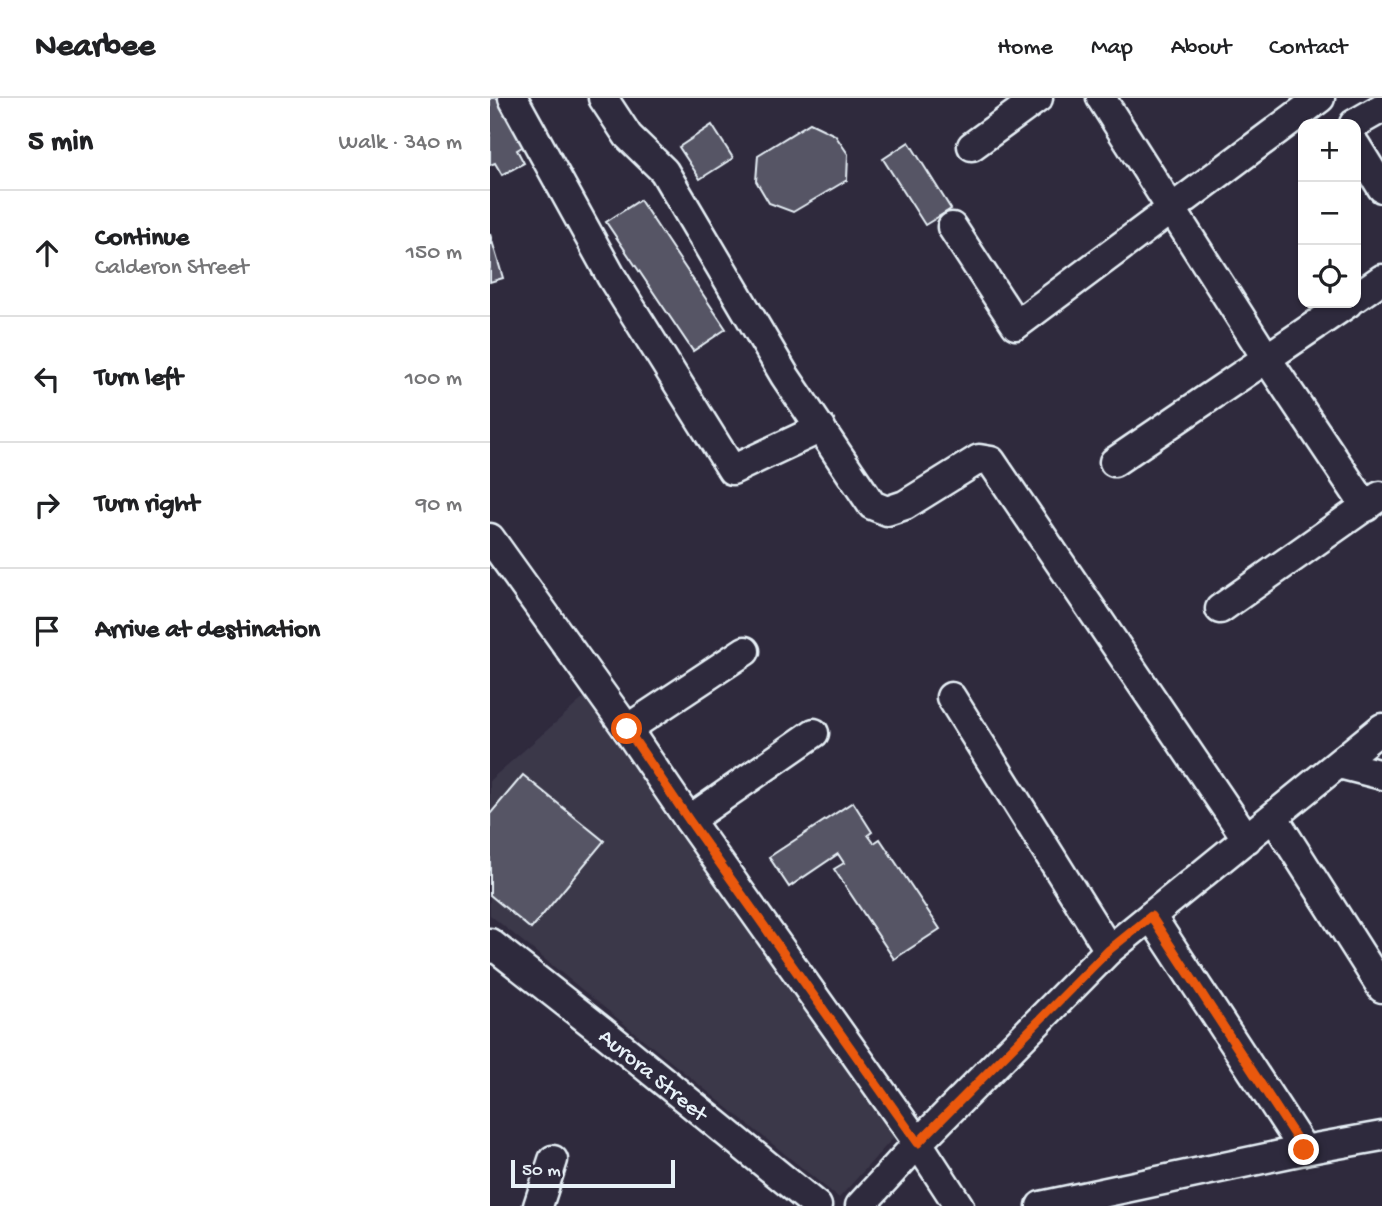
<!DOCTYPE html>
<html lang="en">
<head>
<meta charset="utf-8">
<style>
  body { margin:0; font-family:"Gochi Hand",sans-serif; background:#f2f2f2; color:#202124 }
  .controls { position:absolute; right:21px; top:21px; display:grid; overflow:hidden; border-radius:14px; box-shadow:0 2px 5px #0004 }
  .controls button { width:63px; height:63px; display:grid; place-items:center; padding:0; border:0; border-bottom:2px solid #e0e0e0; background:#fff; color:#202124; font:35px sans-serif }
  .scale { position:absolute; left:21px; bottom:18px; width:164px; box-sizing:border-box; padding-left:7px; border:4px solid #e8f1f8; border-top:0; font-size:19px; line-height:24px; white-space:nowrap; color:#e8f1f8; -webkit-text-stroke:5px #2f2a3d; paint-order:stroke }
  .stop { position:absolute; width:21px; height:21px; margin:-16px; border:5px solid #ea580c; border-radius:50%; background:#fff }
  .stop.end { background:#ea580c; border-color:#fff; box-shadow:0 2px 7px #0008 }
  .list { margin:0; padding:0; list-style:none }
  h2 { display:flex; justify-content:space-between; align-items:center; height:91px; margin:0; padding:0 28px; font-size:30px }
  h2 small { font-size:23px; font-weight:400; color:#757577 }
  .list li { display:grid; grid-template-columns:46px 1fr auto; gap:21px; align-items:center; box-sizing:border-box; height:126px; padding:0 28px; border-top:2px solid #e0e0e0 }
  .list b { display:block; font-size:26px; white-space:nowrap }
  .list p { margin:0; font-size:23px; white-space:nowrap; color:#757577 }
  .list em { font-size:23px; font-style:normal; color:#757577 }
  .icon { flex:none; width:38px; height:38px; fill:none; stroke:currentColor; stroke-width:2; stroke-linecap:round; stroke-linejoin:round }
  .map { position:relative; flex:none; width:892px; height:1108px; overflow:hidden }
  header { display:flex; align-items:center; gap:42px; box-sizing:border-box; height:98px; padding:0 35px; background:#fff; border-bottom:2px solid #e0e0e0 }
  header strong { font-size:33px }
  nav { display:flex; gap:38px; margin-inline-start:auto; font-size:24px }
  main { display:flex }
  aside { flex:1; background:#fff }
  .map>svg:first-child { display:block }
</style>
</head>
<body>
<header>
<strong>Nearbee</strong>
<nav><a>Home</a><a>Map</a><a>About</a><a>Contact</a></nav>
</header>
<main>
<aside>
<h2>5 min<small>Walk · 340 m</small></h2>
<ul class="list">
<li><svg class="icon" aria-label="ahead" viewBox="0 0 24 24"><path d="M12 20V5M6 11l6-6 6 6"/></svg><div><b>Continue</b><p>Calderon Street</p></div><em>150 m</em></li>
<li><svg class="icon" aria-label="left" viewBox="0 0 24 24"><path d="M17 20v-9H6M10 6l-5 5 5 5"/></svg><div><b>Turn left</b></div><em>100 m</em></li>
<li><svg class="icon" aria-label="right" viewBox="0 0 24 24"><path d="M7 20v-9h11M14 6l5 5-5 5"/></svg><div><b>Turn right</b></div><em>90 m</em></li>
<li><svg class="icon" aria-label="arrive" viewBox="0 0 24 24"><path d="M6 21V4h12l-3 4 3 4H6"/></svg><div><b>Arrive at destination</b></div></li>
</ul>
</aside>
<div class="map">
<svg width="892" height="1108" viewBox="0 0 892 1108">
  <rect width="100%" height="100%" fill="#2f2a3d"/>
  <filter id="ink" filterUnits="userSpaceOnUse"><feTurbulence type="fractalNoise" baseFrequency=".0143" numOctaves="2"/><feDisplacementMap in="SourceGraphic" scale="14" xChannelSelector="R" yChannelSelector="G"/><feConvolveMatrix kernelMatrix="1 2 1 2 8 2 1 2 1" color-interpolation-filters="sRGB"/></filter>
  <g filter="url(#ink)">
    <path fill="#3b3749" d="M96,598L404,1039L349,1100L0,817V682Z"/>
    <g fill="#575565" stroke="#e8f1f8" stroke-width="2">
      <path d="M0,0H18L42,43L27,52L34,65L12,77L5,65L0,67Z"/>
      <path d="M320,25L345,37L358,56L357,82L303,114L279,105L266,83L268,57Z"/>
      <path d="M222,27L243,60L210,81L189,49Z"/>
      <path d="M419,44L461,111L435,127L393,61Z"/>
      <path d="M150,102L236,231L203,253L116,124Z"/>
      <path d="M0,136L13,180L0,184Z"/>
      <path d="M33,677L114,743L41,831L0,797V716Z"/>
      <path d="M363,704L382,734L378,737L384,745L390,741L450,831L404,861L344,771L354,765L348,756L299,789L279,759Z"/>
    </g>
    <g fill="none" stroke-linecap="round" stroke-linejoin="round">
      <g stroke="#e8f1f8" stroke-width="33">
        <g id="minor">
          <path d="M23,0L121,178L242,372L331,330"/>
          <path d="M113,0L138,38L174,73L295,278L382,407L397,413L415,407L489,361L501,363L757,741"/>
          <path d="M611,0L777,261L876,409"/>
          <path d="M864,26L892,10"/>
          <path d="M482,48L548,0"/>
          <path d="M866,48L892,90"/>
          <path d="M462,129L526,227L830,0"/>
          <path d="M866,199L892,181"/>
          <path d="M624,364L858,205"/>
          <path d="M0,440L137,631L199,722L428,1045L469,1108"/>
          <path d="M730,511L890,398"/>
          <path d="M461,599L619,852"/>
          <path d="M137,631L255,553"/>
          <path d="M849,666L892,677"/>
          <path d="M784,720L892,890"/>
          <path d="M199,722L324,635"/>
          <path d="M661,818L814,1052"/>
          <path id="s1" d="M0,845L112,933L327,1108"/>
          <path d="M48,1108L63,1062"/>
          <path d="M370,1108L428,1045L619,852L892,630"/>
          <path d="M551,1108L814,1052L892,1038"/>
        </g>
      </g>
      <use href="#minor" stroke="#2f2a3d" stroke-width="28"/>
    </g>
  </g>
  <g fill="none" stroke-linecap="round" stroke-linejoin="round" filter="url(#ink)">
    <path stroke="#ea580c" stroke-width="9" d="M137,631L199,722L428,1045L619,852L661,818L814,1052"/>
  </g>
  <g text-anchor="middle" stroke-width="5" stroke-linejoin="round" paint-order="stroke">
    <g font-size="23" fill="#e8f1f8" stroke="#2f2a3d">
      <text dy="8" stroke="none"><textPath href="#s1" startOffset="210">Aurora Street</textPath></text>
    </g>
  </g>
</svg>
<div class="controls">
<button>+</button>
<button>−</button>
<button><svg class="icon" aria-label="locate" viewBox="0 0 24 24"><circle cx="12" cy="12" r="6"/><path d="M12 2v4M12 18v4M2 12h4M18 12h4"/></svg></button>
</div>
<div class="scale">50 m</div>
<div class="stop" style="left:137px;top:631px"></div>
<div class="stop end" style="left:814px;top:1052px"></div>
</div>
</main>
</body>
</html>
